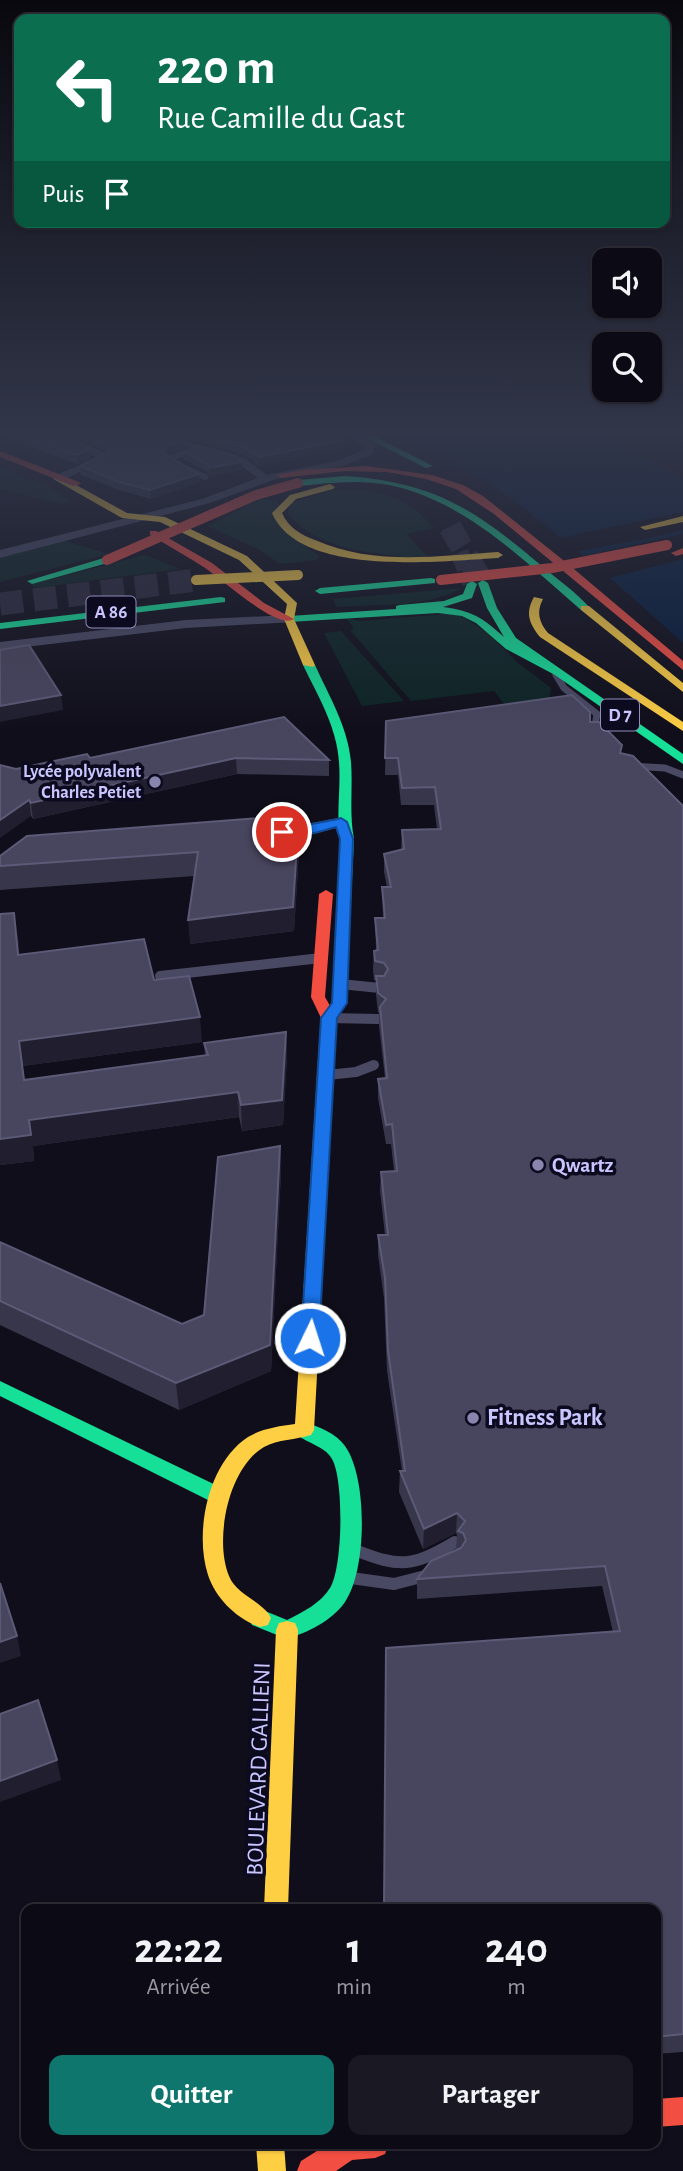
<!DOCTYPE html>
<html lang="fr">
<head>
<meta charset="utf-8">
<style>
  :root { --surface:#0c0a14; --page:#1a1822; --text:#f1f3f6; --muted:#9a9aa0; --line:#2c2b34; --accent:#0f766e }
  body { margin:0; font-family:"Alegreya Sans",sans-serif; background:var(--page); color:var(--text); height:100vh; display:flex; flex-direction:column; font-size:26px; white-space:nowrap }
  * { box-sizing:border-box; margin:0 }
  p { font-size:23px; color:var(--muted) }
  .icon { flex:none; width:38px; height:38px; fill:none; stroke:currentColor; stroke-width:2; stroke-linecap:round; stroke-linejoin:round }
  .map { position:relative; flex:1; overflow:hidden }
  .drawer { position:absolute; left:21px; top:1904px; width:640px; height:245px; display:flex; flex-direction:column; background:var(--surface); border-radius:14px; box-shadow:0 2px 5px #0004,0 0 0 2px var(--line) }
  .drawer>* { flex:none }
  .banner { position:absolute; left:14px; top:14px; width:656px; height:214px; border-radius:14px; box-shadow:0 2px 5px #0004,0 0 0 2px var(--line); background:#0b6e4f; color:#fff; overflow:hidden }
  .buttons { position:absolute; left:592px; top:248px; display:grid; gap:14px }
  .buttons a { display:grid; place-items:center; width:70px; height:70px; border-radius:14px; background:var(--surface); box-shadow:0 2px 5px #0004,0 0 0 2px var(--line); font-size:35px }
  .pin { position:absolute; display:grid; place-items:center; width:60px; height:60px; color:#fff; margin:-30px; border:4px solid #fff; border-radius:50%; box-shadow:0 2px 7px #0007 }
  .me { position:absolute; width:77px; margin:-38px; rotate:4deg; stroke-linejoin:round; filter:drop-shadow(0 0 5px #0008) }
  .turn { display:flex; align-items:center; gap:24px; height:147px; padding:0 28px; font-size:32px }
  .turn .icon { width:91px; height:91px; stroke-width:2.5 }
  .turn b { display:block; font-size:49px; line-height:60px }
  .then { display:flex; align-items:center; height:66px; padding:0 28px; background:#0003; gap:14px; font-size:26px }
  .eta { display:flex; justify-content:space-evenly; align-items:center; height:119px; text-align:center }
  .eta b { font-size:42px; font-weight:700; line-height:49px }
  .primary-button { display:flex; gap:14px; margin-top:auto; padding:14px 28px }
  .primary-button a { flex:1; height:80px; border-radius:14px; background:var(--accent); color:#fff; font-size:28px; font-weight:700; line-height:80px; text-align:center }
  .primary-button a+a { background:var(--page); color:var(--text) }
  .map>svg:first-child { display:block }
</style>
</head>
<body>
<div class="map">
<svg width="683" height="2171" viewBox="0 0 683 2171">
  <rect width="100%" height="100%" fill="#100e1a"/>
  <g fill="#0d2424">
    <path d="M0 466 49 487 69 501 62 504 0 489Z"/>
    <path d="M362 489C396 495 411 502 434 528L406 534 427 556 416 558C369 552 321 552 287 513L291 503 332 490Z"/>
    <path d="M259 499 277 500 291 536 320 557 316 560 280 564 260 550 208 526Z"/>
    <path d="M65 541 109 554 0 582V558Z"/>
    <path d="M145 555 180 569 35 588 32 584Z"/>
    <path d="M462 588C426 608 378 604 337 607L333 599Z"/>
    <path d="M457 613 489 634 517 662 551 688 548 705H505L494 691 411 701 350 630 354 628 346 618 361 621Z"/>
    <path d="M341 631 404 701 362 706 324 633Z"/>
  </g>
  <path fill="#071d3d" d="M397 430H594L683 480V643C628 593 571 543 511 499 475 473 436 452 397 430Z"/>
  <g fill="#100e1a">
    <path d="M683 512V530L644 539 573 552 555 539Z"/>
    <path d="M683 534V559L606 579 579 557Z"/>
  </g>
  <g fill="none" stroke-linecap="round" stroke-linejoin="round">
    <path stroke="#2c2a3c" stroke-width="18" stroke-dasharray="18 9" stroke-linecap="butt" d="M450 527 471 583"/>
    <g stroke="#2c2a3c" stroke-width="23" stroke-dasharray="23 11" stroke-linecap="butt">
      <path d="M450 527 483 583"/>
      <path d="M0 604 196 580"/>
    </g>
    <g stroke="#494963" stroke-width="6">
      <path d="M175 463 170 458 193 450"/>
      <path d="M189 470 205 477"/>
    </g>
    <g stroke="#494963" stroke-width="7">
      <path d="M556 675 564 688 597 714 594 731"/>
      <path d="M631 766 665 768 683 775"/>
    </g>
    <g stroke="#494963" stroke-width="10">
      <path d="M160 976 321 958"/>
      <path d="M340 984 380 988"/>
      <path d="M330 1018 378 1019"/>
      <path d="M327 1075 356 1072 374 1065"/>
    </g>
    <g stroke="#494963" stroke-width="12">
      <path d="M355 1550C400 1568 413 1567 455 1542"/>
      <path d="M351 1578 394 1584 429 1575"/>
    </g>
    <g fill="#494963" fill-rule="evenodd">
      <path d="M79 430H92L81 437 80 441 107 454V460L62 480H54V476L97 458 70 442 72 433Z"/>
      <path d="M132 430H148L244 458 267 475 337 461 364 450V446L339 430H351L375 445 373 454 342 466 276 479 210 503 0 558V550L202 499 258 478 236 462Z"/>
      <path d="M289 615 295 619 294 622 186 628 0 650V642L186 620Z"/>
      <path d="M341 817 347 819 349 822 347 825C329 830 278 845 265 833 270 829 328 821 341 817Z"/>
    </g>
    <g fill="#16e098" fill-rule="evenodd">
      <path d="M350 430H361L433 466 426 468Z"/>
      <path d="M346 476C436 483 474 509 542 566 558 580 576 592 590 608L581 610C524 561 466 501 389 485 359 479 328 483 298 486L293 483 298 480Z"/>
      <path d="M107 557 112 560 111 562 32 584 27 581Z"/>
      <path d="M431 578 435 579V583L320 594 315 591 320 588Z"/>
      <path d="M483 580 488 583 497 608 516 638 683 754V764L555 675 506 649 476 623 462 616 438 613 289 622 284 619 289 616 396 609V606L400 605 444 601 463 594 467 584 472 581 477 584 472 598 443 607C472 611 482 617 504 637L487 608 478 583Z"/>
      <path d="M221 597 225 598V602L0 629V623Z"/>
      <path d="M309 662 315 665C329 696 348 727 351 762 353 788 349 813 354 839L346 1003 334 1021 329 1023 321 1018 332 1003 340 839C336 813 341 788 339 762 337 727 318 696 303 665Z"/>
      <path d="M0 1381 226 1490 229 1496 226 1502 219 1504 212 1502 0 1396Z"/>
      <path d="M304 1422C319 1427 336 1433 345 1446 368 1478 367 1570 345 1602 332 1621 308 1632 287 1639L252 1625 249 1618 252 1611 260 1609 287 1620C303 1612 321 1603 330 1588 343 1568 344 1479 332 1459 324 1444 301 1443 294 1430L297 1425Z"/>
    </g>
    <g fill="#ffcf43" fill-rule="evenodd">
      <path d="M58 475 127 513 165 517 247 556 297 603 294 619 315 665 313 667 303 665 284 619 287 604 239 560 160 522 122 518 55 480 53 478Z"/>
      <path d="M330 484 335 487 333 489 296 499 282 513C288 527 301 535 315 540 373 566 437 556 498 552L503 555 498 558C442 561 300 578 272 513L290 495Z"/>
      <path d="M683 516V522L645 530 640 527Z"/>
      <path d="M534 597 543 599C536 612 539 622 548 633L683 722V731L540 637C529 623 525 613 534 597Z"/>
      <path d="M581 606H589L683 683V692L581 610Z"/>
      <path d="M327 1039 335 1044 314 1430 311 1435C296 1440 278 1439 264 1447 228 1468 214 1540 229 1576 237 1596 263 1601 271 1618L268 1625 260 1627C237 1619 216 1599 208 1575 194 1532 208 1463 248 1437 261 1429 279 1426 295 1424L319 1044Z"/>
      <path d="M287 1621 295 1623 298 1630 288 1909H264L276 1630 279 1623Z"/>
      <path d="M256 2144H284L286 2171H258Z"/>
    </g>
    <g fill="#f24e42" fill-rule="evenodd">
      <path d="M0 451 79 482 81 484 73 486 0 457Z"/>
      <path d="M366 466 432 475 463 485 483 496 568 564 683 661V670L494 514 456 489 426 479 387 472 345 471 281 478 276 475 302 470Z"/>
      <path d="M150 531H156L212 563 264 603 294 619C277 631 219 576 202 566 185 555 167 545 150 535Z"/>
      <path d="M683 548V554L676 556 671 553Z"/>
      <path d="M326 890 333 894 325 997 337 1018 335 1044 327 1049 319 1044 321 1018 311 997 319 894Z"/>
      <path d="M683 2097V2125L656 2127V2099Z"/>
      <path d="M328 2144H389L385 2154 375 2158 352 2160 336 2171H297L301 2161Z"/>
    </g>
    <path stroke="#ffcf43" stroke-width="10" d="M196 580 298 575"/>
    <g stroke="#f24e42" stroke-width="10">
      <path d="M107 560 256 495 298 483"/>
      <path d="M441 580 552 568 667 545"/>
    </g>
  </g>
  <g fill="#38364b">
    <path d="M0 430H74L69 432V436L90 449 91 458 77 464 4 437 0 439Z"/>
    <path d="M157 430H331L340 437 344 448 259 466 245 455Z"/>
    <path d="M82 431 182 440V448L166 455 199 474 200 482 151 499 119 490 81 475 80 466 108 452 83 440Z"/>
    <path d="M183 452 242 462V470L211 476 208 472 184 460Z"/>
    <path d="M284 717 329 760V776L237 774 33 819 31 816 16 769 90 758Z"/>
    <path d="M386 721 590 722 621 754 683 806V2052L656 2054V1909L613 1632 602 1586 417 1599V1579L456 1550 457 1535 456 1533 423 1549 399 1492 400 1471H402L387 1371 384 1298 378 1255V1235H385L380 1191 381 1172 394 1171 391 1144H386L378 1098V1079L385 1078 379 1026V1013L378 1012 376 995V980H374L373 969 374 951 376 950 375 918H383L382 887H387L384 872V854L401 850 402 830 437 829 434 805H401L398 775H385Z"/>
    <path d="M301 810V823H299L300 838 294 931 190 944 195 876 0 890V856L279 817V812Z"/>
    <path d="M0 914 18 937 19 955 154 980 202 1042 22 1066 24 1080 205 1056 204 1043 286 1032 287 1057 283 1125 242 1131 239 1117 33 1146 34 1161 0 1165Z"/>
    <path d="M280 1146 281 1172 271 1371 179 1410 0 1325V1242L182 1324 204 1315Z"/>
  </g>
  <g fill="#211f2f">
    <path d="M0 430H3L4 437 0 439Z"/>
    <path d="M340 434V440H344V448L259 466V457Z"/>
    <path d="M182 440V448L166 454 164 461 163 453 166 446Z"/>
    <path d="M90 449 91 458 77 464 76 455Z"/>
    <path d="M242 462V470L211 476 210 468Z"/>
    <path d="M199 474 200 482 151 499 150 490Z"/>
    <path d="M61 695 63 710 0 722V706Z"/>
    <path d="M236 758 237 774 33 819 31 803Z"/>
    <path d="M29 800 31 816 0 838V820Z"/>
    <path d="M299 815 300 838 294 931 190 944 188 920Z"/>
    <path d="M14 913 18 937 22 979 18 955Z"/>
    <path d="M200 1017 202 1042 22 1066 19 1041Z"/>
    <path d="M286 1032 287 1057 283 1125 242 1131 241 1105Z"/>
    <path d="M238 1092 239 1117 33 1146 34 1161 0 1165V1139L29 1120Z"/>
    <path d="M280 1146 281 1172 271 1371 179 1410 176 1383Z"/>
    <path d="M457 1513 456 1533 423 1549 424 1529Z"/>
    <path d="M17 1636 21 1656 0 1663V1642Z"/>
    <path d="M57 1760 61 1780 0 1802V1781Z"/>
  </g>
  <g fill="#48455e" stroke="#5c5a77" stroke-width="2">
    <path d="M5 430H68L67 435 90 449 76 455Z"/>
    <path d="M85 430H149L182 440 166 446 163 453 199 474 150 490 119 482 80 466 109 452 107 443 82 431Z"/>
    <path d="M184 430H331L340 434 335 435 344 440 259 457 244 447Z"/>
    <path d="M200 446 235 456 242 462 210 468 207 464 183 452Z"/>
    <path d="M29 645 61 695 0 706V650Z"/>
    <path d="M572 695 590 712V722H599L622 745 620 753 633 756 683 806V2034L656 2037V1909H384L386 1648 620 1631 605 1566 417 1579 431 1561 461 1548 466 1540 463 1533 458 1531 465 1521 457 1513 424 1529 400 1471H405L388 1351 385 1278 378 1235H388L381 1172 397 1171 392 1124 386 1125 378 1079 387 1078 380 1007 386 999 378 993 376 976H384L388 969 384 963 375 961 374 951 378 950 375 918H385L382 887H391L384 854 404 849 402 830 441 829 435 787 402 788 398 758H385L386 721Z"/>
    <path d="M284 717 329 760 236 758 31 803 29 800 0 820V765L16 769 87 754 90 758Z"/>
    <path d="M301 810 300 818H299V815L279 817V812Z"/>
    <path d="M299 815 293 907 188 920 198 852 0 866V856L27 836Z"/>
    <path d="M14 913 18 955 144 939 154 980 189 976 200 1017 19 1041 24 1080 208 1055 204 1043 286 1032 282 1100 241 1105 238 1092 29 1120 31 1135 0 1139V914Z"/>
    <path d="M280 1146 270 1345 176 1383 0 1301V1242L182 1324 204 1315 218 1157Z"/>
    <path d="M0 1583 17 1636 0 1642Z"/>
    <path d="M38 1700 57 1760 0 1781V1714Z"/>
  </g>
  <linearGradient id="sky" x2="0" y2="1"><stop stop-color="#09080e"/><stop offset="0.59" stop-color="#313649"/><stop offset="1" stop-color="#313649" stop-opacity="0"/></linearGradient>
  <rect width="683" height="734" fill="url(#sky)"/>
  <path fill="#1a73e8" stroke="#114b97" stroke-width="2" d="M341 818 347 822 353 839 347 1003 337 1018 319 1338 317 1343H303L301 1338 321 1018 332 1003 340 839 336 827C320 831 290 843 276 832 282 828 328 822 341 818Z"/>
  <g fill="#8886af" stroke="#0c0a1e" stroke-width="2.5">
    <circle cx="155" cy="782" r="7"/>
    <circle cx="538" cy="1165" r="7"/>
    <circle cx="473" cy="1418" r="7"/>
  </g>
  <g text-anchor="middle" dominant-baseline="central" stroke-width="7" stroke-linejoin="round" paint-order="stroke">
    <g font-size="18" font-weight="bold" fill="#c9c6ff" stroke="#0c0a1e" text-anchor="end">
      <text x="141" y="772">Lycée polyvalent<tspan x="141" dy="21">Charles Petiet</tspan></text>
    </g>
    <g fill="#0c0a1e" stroke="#908ebc" stroke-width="2">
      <rect x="86.5" y="596.5" width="49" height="31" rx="5"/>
      <rect x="601" y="699.5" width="38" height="31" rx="5"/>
    </g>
    <g font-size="19" font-weight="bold" fill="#c9c6ff">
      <text x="111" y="612">A 86</text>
      <text x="620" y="715">D 7</text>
    </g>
    <g font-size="21" font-weight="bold" fill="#c9c6ff" stroke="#0c0a1e" text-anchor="start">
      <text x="552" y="1165">Qwartz</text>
    </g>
    <g font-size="24" font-weight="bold" fill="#c9c6ff" stroke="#0c0a1e" text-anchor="start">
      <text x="487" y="1418">Fitness Park</text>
    </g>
    <g font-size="24" fill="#c9c6ff" stroke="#0c0a1e">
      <text transform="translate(259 1769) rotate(-88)">BOULEVARD GALLIENI</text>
    </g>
  </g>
</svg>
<div class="buttons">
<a><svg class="icon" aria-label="sound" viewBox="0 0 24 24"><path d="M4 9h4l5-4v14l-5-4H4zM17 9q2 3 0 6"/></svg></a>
<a><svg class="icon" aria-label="search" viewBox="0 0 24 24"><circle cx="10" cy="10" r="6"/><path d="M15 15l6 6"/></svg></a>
</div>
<div class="pin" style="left:282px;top:832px;background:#d93025"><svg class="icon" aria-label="arrive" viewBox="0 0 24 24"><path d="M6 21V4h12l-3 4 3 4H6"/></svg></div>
<svg class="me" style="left:310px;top:1338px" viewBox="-20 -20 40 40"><circle r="17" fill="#1a73e8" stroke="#fff" stroke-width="3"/><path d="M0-11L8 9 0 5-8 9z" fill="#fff"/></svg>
<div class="banner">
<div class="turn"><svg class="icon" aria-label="left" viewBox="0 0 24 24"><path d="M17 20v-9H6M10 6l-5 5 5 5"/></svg><div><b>220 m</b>Rue Camille du Gast</div></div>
<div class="then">Puis<svg class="icon" aria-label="arrive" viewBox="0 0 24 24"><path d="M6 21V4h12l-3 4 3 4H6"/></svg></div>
</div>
<section class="drawer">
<div class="eta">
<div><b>22:22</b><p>Arrivée</p></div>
<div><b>1</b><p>min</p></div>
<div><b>240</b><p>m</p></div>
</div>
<div class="primary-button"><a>Quitter</a><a>Partager</a></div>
</section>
</div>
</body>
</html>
